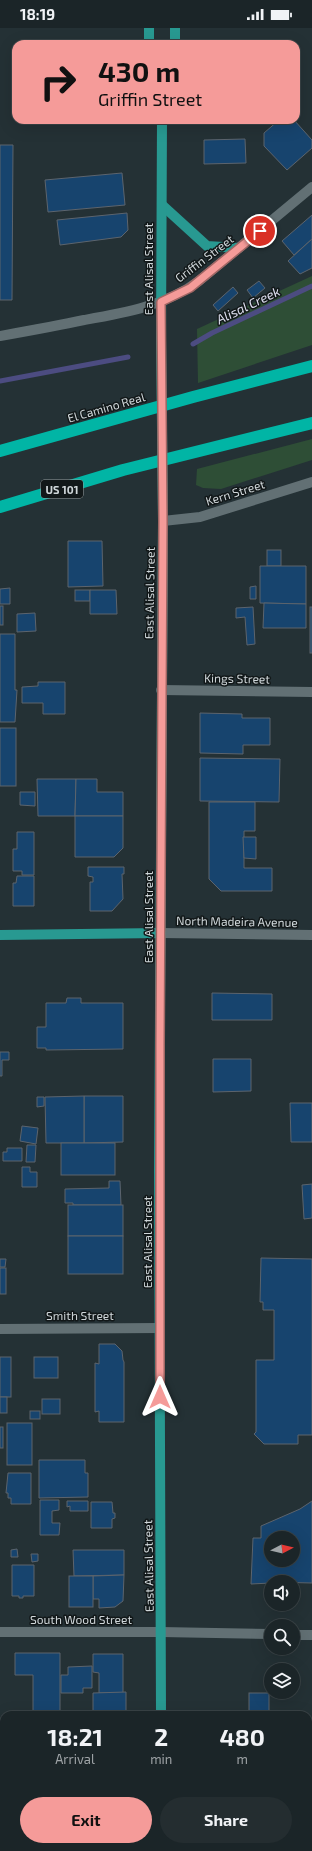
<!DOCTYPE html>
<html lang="en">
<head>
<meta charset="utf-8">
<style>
  :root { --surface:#1b2528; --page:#242d30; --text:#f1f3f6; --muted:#a0a5a8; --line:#394245; --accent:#f59b99 }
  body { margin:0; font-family:"Exo 2",sans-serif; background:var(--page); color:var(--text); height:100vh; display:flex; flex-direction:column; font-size:15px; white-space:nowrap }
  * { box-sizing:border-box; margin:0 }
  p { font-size:13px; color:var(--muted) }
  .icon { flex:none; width:22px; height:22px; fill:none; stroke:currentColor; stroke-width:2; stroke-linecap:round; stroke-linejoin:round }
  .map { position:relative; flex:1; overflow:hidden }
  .drawer { position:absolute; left:0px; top:1683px; width:312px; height:140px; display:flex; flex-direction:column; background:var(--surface); border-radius:12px 12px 0 0; box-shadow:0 4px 16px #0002,0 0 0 1px var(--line) }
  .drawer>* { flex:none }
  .top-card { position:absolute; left:12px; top:12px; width:288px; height:84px; border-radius:12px; box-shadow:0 4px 16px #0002,0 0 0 1px var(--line); background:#f59b99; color:#111; overflow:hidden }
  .needle { width:26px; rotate:83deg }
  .fabs { position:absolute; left:264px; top:1503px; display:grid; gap:8px }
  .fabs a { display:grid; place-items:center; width:36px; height:36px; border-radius:50%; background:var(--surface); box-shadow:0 4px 16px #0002,0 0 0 1px var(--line); font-size:20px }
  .pin { position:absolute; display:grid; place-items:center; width:34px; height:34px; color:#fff; margin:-17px; border:2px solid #fff; border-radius:50%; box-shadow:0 1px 4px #0007 }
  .me { position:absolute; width:44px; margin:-22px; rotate:0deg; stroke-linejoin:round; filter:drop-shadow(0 0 3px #0008) }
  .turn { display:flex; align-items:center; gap:14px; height:84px; padding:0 20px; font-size:18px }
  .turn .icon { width:52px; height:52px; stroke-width:2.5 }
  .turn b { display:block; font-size:28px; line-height:34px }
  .eta { display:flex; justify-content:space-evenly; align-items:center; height:68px; text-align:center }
  .eta b { font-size:24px; font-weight:700; line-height:28px }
  .cta { display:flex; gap:8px; margin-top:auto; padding:8px 20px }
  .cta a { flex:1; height:46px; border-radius:24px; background:var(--accent); color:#111; font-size:16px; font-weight:700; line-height:46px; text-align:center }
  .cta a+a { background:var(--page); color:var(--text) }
  .status { display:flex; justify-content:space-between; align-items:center; height:28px; padding:0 20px; background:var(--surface); direction:ltr }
  .status svg { height:11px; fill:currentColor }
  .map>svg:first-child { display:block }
</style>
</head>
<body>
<div class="status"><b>18:19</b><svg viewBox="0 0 49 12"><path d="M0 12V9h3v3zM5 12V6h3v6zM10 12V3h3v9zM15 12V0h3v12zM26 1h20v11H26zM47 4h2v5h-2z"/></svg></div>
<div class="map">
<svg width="312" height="1823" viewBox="0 0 312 1823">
  <rect width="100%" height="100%" fill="#243135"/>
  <g fill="#2e4e36">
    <path d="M312 248V317L198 355 197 301Z"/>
    <path d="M312 411V432L221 461 203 460 196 457 197 441Z"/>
  </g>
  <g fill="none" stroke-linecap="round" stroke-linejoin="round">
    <g stroke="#4c4c81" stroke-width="5">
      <path d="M193 316 212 305 312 258"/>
      <path d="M0 353 128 329"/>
    </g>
  </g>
  <g fill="#17446e" stroke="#5c646d" fill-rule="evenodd">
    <path d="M279 92H294L312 112V120L287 142 264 118V105Z"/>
    <path d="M245 111 246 135 204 136V112Z"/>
    <path d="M0 117H13L12 272H0Z"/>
    <path d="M122 145 125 177 48 184 45 152Z"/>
    <path d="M127 185 128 202 121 209 60 217 57 192Z"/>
    <path d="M312 187V211L294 227 282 213Z"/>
    <path d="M312 211V240L300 246 288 233Z"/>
    <path d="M259 253 265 260 253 270 247 262Z"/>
    <path d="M233 259 238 265 218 283 213 277Z"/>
    <path d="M68 513H102L103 558 68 559Z"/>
    <rect x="267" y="522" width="14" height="16"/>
    <path d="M260 538H306V576L260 575Z"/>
    <path d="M256 558V571H250V559Z"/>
    <path d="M10 560V576H0V561Z"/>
    <rect x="75" y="562" width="15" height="11"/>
    <path d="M90 562H116L117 586H90Z"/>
    <path d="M264 575 306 576V600H263Z"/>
    <rect x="0" y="578" width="3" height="19"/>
    <path d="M253 579 255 616 247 617 245 589 236 590V580Z"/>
    <rect x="310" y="579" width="2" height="46"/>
    <path d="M35 585 36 603 17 604V586Z"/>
    <path d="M0 606H15V662H17L15 694H0Z"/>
    <path d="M38 654H65V686H43V675H22V659L38 658Z"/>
    <path d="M200 685 242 686V690H270V717H243V726L200 725Z"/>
    <rect x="0" y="700" width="16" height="58"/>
    <path d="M200 730 280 731 279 774 200 773Z"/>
    <path d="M37 751H76L75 788H38Z"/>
    <path d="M76 751H97V764H123V788H75Z"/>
    <path d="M20 764H35V778L20 777Z"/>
    <path d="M209 774H255V803H244V840H272V863H221L209 851Z"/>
    <path d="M75 788H123V820L114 829H75Z"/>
    <path d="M17 804H34V847H22V843H13V821H17Z"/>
    <path d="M243 809H256V831L244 830Z"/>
    <path d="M88 839H124V846H122L123 871 112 883H90V854H93V849L88 848Z"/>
    <path d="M17 848H34V878H13V855H16Z"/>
    <path d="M212 965 272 966V992H212Z"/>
    <path d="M67 970H81V975H123V1021L46 1022V1020H37V999H46V975H66Z"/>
    <path d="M0 1024H9V1032H2V1048H0Z"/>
    <path d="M213 1031H251V1063L213 1064Z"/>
    <path d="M84 1068H123V1114L84 1115Z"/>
    <path d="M84 1068V1115H46L45 1069Z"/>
    <path d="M37 1069H44V1078L37 1079Z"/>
    <path d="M290 1075H312V1114H291Z"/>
    <path d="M22 1098 38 1100 36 1116 20 1113Z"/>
    <rect x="61" y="1115" width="54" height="32"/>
    <path d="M27 1117H36L35 1134H26Z"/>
    <path d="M7 1120H22V1133H3V1124H7Z"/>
    <path d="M22 1139H30V1144H37V1159H22Z"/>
    <path d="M109 1153H120L121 1177H73V1175H65V1161L109 1160Z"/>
    <path d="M312 1156V1190L304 1191 302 1157Z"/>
    <rect x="68" y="1177" width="55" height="31"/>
    <rect x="68" y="1208" width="55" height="38"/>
    <path d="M261 1230 312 1231V1407H298V1416H264L254 1406 256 1404V1332H274V1282H263V1274H260Z"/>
    <path d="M0 1231H6L5 1239H0Z"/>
    <rect x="0" y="1240" width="6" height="26"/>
    <path d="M99 1316H115L122 1323 123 1332 124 1334V1394H99V1383L95 1384V1335L99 1336Z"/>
    <rect x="0" y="1329" width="11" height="40"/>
    <rect x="34" y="1329" width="24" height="21"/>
    <rect x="0" y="1369" width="7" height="16"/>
    <rect x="42" y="1371" width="18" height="15"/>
    <rect x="30" y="1383" width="10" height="8"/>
    <rect x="7" y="1395" width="25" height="42"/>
    <rect x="0" y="1399" width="3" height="21"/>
    <path d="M39 1432H85V1445H88V1469L39 1470Z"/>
    <path d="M8 1445H31V1476H11V1470H8V1465H6Z"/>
    <path d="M40 1472H59V1482L52 1483V1495H60L59 1507H40Z"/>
    <path d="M67 1473H88V1483H70V1478L67 1479Z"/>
    <path d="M312 1473V1555L271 1554V1555L251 1556 253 1510H261V1498L300 1481ZM271 1510H293V1532H271Z"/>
    <path d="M91 1474H112L113 1485H115V1490L112 1491V1500H91Z"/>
    <path d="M17 1521 18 1529H11V1522Z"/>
    <path d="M73 1522H124V1547L74 1548Z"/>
    <path d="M31 1526H38V1533L32 1534Z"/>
    <path d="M12 1537H34V1568H23V1570H19V1568H12Z"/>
    <path d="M124 1547 123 1573 115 1579 99 1580V1571H93V1548Z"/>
    <rect x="69" y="1548" width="24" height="31"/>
    <path d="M15 1625H60V1687H33V1647H15Z"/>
    <path d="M93 1626H123V1665H99V1645L93 1644Z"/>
    <path d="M92 1638V1660H83V1665H61V1647H68V1639Z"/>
    <path d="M126 1664V1687H93V1665Z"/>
    <rect x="249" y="1665" width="20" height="22"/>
    <path d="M0 1784H4V1819H121V1823H14L15 1821H0Z"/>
    <path d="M308 1817H312V1823H257V1819H308Z"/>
    <rect x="202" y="1819" width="55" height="4"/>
    <rect x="0" y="1821" width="13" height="2"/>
  </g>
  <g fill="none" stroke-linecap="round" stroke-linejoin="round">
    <g stroke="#627074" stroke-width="10">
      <path d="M0 308C28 303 56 298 84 292 124 285 165 278 199 253L312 159"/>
      <path d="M163 493 200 489 312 454"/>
      <path d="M161 662 312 664"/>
      <path d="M161 905 312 907"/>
      <path d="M0 1301 160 1300"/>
      <path d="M0 1604H161L271 1606"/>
      <path d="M293 1607H312"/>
    </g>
    <g stroke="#289991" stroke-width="10">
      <path d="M149 0V16"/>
      <path d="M175 16V0"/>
      <path d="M162 177 207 218 239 220"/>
      <path d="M0 907 161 905"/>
      <path d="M161 1687 159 1144 163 493 161 311 162 92"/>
      <path d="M161 1819 162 1823"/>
    </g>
    <g stroke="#01b5a5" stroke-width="12">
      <path d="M0 423 193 369 312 338"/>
      <path d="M0 479 123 442 312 395"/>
    </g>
  </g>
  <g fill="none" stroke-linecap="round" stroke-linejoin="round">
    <defs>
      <path id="route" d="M160 1369V1017L163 493 161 274 190 260 260 203"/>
    </defs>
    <use href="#route" stroke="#9f6563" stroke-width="10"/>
    <use href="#route" stroke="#f59b99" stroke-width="7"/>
  </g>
  <g text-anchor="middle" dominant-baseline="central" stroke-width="3" stroke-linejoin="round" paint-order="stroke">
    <rect fill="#121819" stroke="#979ea0" stroke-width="1" x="41" y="452" width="42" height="18" rx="3"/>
    <g font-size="11" font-weight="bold" fill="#d0d7da">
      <text x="62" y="461">US 101</text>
    </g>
    <g font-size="12" fill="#d0d7da" stroke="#121819">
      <text transform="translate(204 230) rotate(-37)">Griffin Street</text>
      <text transform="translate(148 241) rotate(-90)">East Alisal Street</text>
      <text transform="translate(106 379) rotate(-16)">El Camino Real</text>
      <text transform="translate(235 464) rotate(-17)">Kern Street</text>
      <text transform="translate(149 565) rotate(-89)">East Alisal Street</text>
      <text transform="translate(237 650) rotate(1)">Kings Street</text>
      <text transform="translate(148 889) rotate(-90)">East Alisal Street</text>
      <text transform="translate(237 893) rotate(1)">North Madeira Avenue</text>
      <text transform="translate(147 1214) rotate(-90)">East Alisal Street</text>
      <text x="80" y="1287">Smith Street</text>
      <text transform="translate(148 1538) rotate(-91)">East Alisal Street</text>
      <text x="81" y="1591">South Wood Street</text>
    </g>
    <g font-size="13" font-style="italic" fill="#e1e2f3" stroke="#121819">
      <text transform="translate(248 277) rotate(-26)">Alisal Creek</text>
    </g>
  </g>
</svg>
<div class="fabs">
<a><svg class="needle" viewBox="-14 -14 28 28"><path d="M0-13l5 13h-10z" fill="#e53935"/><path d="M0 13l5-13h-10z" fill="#a0a5a8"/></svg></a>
<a><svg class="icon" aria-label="sound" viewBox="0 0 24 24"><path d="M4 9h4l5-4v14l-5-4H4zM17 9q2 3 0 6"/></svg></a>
<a><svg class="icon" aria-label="search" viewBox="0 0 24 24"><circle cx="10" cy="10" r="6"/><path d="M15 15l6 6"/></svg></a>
<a><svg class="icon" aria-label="layers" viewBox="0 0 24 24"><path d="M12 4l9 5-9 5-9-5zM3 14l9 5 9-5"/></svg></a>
</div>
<div class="pin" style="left:260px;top:203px;background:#d93025"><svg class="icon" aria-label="arrive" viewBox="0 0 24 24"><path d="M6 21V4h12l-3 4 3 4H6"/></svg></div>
<svg class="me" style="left:160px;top:1369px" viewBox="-20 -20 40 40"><path d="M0-17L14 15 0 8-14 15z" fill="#f59b99" stroke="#fff" stroke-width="4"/></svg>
<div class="top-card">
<div class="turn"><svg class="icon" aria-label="right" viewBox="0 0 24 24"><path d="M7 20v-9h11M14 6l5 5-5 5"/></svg><div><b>430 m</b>Griffin Street</div></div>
</div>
<section class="drawer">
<div class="eta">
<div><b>18:21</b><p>Arrival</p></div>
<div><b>2</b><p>min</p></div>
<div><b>480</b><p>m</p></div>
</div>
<div class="cta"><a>Exit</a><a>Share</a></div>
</section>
</div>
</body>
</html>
